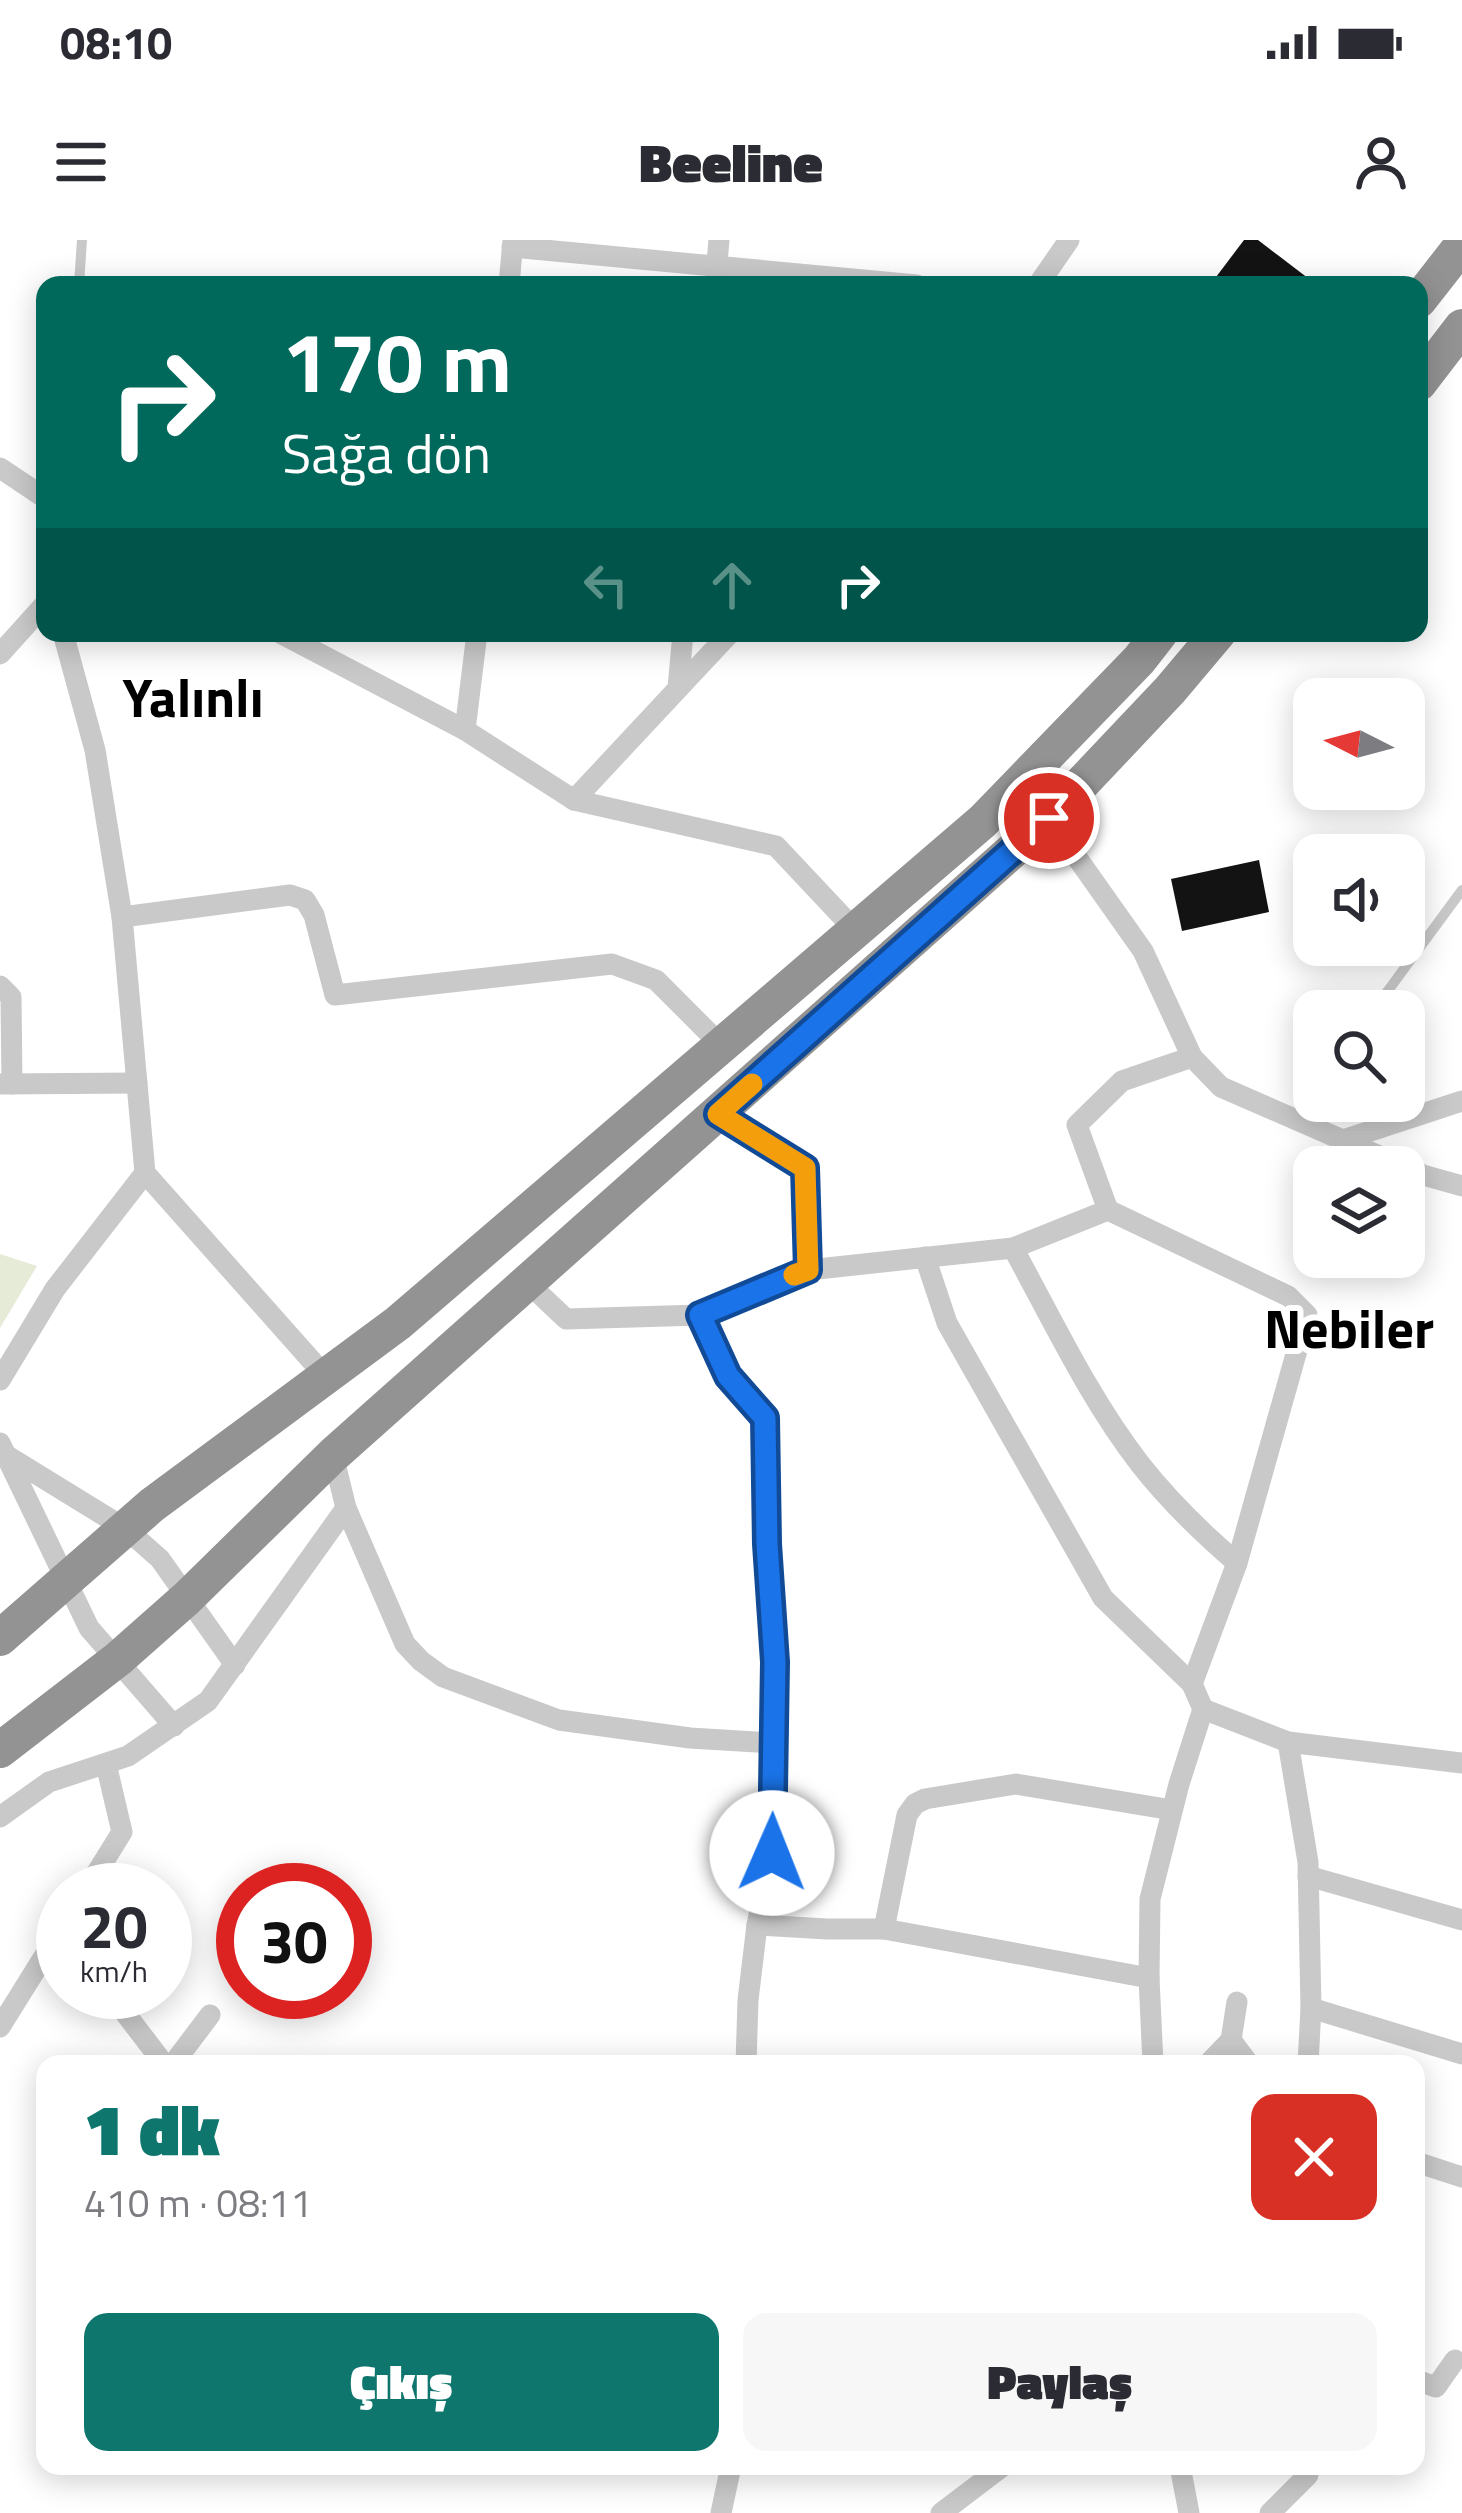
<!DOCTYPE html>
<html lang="tr">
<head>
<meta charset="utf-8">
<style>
  :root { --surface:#fff; --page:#f7f7f7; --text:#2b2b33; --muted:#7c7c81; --accent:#0f766e }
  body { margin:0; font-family:"Titillium Web",sans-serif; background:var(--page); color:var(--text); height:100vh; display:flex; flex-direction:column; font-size:45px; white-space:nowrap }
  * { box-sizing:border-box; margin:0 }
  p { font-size:39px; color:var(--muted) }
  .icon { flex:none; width:66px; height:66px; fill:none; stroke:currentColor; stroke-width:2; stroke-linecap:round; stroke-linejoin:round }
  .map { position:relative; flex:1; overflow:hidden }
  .details { position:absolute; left:36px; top:1815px; width:1389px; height:420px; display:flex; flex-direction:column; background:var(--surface); border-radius:24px; box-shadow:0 6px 30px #0003 }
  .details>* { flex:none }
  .hud { position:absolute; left:36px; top:36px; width:1392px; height:366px; border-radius:24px; box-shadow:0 6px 30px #0003; background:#00695c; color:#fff; overflow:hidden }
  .needle { width:78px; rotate:276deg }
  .controls { position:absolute; left:1293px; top:438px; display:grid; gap:24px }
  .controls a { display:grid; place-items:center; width:132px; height:132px; border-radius:24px; background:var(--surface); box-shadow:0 6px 30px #0003; font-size:60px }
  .speed { position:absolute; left:36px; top:1623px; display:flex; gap:24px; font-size:60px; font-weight:700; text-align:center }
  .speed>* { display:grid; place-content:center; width:156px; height:156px; border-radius:50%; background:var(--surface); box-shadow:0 6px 30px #0003; line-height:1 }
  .speed small { font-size:30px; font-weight:400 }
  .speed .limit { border:18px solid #d22; background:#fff; color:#111 }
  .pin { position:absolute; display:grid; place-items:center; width:102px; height:102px; color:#fff; margin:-51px; border:6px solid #fff; border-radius:50%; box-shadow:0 3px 12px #0007 }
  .me { position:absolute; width:132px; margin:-66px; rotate:1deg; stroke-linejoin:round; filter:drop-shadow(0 0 9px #0008) }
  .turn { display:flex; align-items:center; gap:42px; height:252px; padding:0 48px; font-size:54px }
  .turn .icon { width:156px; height:156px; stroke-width:2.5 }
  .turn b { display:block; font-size:84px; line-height:102px }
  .lanes { display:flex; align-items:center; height:114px; padding:0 48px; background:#0003; justify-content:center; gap:60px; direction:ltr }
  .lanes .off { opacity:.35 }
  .round { display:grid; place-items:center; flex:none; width:126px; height:126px; border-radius:24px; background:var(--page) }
  .head { display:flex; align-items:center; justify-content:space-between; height:204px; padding:0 48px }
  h1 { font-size:72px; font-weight:800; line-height:90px; color:var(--accent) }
  .primary-button { display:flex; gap:24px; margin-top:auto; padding:24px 48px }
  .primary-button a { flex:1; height:138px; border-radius:24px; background:var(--accent); color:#fff; font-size:48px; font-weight:800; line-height:138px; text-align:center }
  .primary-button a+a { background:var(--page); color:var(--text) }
  .status { display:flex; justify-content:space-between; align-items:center; height:84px; padding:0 60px; background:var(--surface); direction:ltr }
  .status svg { height:33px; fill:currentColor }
  header { display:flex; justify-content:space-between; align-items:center; height:156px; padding:0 48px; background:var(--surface); font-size:54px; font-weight:800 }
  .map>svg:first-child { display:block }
</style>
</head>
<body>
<div class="status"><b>08:10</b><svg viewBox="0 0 49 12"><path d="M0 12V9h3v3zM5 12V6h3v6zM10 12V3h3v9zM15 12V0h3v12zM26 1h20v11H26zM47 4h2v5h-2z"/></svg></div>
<header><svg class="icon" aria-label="menu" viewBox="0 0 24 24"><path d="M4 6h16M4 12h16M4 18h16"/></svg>Beeline<svg class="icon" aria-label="person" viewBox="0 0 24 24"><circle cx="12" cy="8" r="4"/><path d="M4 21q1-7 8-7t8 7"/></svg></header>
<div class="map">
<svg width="1462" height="2273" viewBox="0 0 1462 2273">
  <rect width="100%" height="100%" fill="#fff"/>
  <path fill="#e6ebd8" d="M0 1014 37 1026 0 1088Z"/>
  <g fill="#131313">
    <path d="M1244 0H1258L1317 45H1210Z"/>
    <path d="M1259 620 1269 672 1182 691 1171 639Z"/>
  </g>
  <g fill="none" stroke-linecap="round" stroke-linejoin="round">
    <g stroke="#c9c9c9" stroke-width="10">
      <path d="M79 45 82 0"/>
      <path d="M1373 771 1462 650"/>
      <path d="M1294 878 1314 851"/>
    </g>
    <g stroke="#c9c9c9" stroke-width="21">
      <path d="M512 7 917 45"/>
      <path d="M509 45 513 0"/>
      <path d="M715 45 719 0"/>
      <path d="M1038 45 1069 0"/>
      <path d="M0 228 45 258"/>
      <path d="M63 393 95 510 122 677 145 933 327 1138"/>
      <path d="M280 393 465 490 574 560 776 606 855 690"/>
      <path d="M0 414 45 364"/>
      <path d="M678 448 683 393"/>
      <path d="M465 490 477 393"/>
      <path d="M574 560 730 393"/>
      <path d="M1049 578 1143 711 1192 817"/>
      <path d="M122 677 290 655 305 660 314 675 335 755 612 724 656 740 721 805"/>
      <path d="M0 746 11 757 12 844"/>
      <path d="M0 844 137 843"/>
      <path d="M718 875 804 928 808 1030"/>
      <path d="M1346 899 1462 861"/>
      <path d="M1108 970 1288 1056 1307 1075 1237 1323 1192 1444"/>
      <path d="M1013 1008C1053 1081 1089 1158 1140 1224 1169 1261 1202 1293 1237 1323"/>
      <path d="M925 1017 947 1083 1103 1358 1192 1444 1203 1469 1288 1502 1462 1523"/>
      <path d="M527 1042 566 1079 700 1075 728 1135 765 1178 767 1304 775 1422 772 1613 757 1685 748 1760 746 1824"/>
      <path d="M700 1075 808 1030 1013 1008 1108 970 1077 885 1122 841 1192 817 1221 847 1423 935 1462 946"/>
      <path d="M0 1140 55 1049 145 933"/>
      <path d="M0 1203 89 1388 174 1486"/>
      <path d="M333 1215 346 1268 405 1404 421 1421 443 1437 559 1480 690 1498 774 1503"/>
      <path d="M9 1217 126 1289 160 1319 235 1425"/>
      <path d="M1288 1502 1308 1622 1311 1768 1308 1824"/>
      <path d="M0 1577 49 1542 128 1516 208 1461 346 1268"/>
      <path d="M1308 1636 1462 1680"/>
      <path d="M86 1650 122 1592 106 1524"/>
      <path d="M757 1685 827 1689H884L1149 1738"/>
      <path d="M884 1689 907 1575 915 1564 925 1559 1016 1544 1172 1570"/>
      <path d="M109 1752 164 1824"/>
      <path d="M1311 1768 1462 1814"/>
      <path d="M0 1787 63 1686"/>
      <path d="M1231 1800 1249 1824"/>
      <path d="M173 1824 210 1775"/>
      <path d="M1153 1824 1149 1738 1150 1659 1179 1544 1203 1469"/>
      <path d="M1208 1824 1231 1800 1237 1762"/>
      <path d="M1416 1922 1462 1937"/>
      <path d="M1416 2140 1436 2147 1455 2120"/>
      <path d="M1180 2226 1189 2273"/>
      <path d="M721 2273 731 2226"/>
      <path d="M941 2273 1003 2226"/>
      <path d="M1270 2273 1308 2235V2226"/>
    </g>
    <g stroke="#939393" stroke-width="36">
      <path d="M1419 60 1462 5"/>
      <path d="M1419 143 1462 87"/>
      <path d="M0 1398 152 1265 398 1083 983 581 1139 420 1160 393"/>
      <path d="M0 1510 118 1419 187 1358 333 1215 1049 578 1170 450 1218 393"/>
    </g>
  </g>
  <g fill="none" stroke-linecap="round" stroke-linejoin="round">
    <defs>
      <path id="route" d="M772 1613 775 1422 767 1304 765 1178 728 1136 700 1075 808 1030 805 928 718 874 1049 578"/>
    </defs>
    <use href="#route" stroke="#114b97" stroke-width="30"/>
    <use href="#route" stroke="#1a73e8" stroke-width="21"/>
    <path stroke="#f59e0b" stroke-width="21" d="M752 844 718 874 805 928 808 1030 794 1035"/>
  </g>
  <g text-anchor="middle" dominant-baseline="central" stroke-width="12" stroke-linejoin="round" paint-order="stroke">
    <g font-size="54" font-weight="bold" fill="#000" stroke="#fff">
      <text x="193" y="457">Yalınlı</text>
      <text x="1349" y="1088">Nebiler</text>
    </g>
  </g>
</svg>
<div class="controls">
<a><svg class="needle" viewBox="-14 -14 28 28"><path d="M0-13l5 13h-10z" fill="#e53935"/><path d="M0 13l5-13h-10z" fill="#7c7c81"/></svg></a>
<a><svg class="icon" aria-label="sound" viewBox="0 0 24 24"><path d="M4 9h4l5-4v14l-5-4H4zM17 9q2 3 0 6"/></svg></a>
<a><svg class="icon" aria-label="search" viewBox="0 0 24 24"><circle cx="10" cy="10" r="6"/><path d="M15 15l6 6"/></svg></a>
<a><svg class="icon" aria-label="layers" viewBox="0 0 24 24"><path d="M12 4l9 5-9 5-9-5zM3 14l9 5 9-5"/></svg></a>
</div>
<div class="speed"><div>20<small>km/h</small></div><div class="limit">30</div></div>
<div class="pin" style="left:1049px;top:578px;background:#d93025"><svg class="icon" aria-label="arrive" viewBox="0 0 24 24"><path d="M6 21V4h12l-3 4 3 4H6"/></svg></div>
<svg class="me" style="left:772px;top:1613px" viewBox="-20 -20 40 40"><circle r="19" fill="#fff"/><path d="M0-13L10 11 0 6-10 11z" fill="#1a73e8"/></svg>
<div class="hud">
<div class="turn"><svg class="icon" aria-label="right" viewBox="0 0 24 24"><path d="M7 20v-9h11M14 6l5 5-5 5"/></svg><div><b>170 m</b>Sağa dön</div></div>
<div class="lanes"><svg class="icon off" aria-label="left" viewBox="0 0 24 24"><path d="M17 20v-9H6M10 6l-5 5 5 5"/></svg><svg class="icon off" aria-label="ahead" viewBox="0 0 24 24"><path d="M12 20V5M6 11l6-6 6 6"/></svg><svg class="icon" aria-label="right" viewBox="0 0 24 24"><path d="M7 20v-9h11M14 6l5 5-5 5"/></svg></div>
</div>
<section class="details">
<div class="head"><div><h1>1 dk</h1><p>410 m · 08:11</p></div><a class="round" style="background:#d93025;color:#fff"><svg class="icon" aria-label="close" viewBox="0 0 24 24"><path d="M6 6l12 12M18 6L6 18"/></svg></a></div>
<div class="primary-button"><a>Çıkış</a><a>Paylaş</a></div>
</section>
</div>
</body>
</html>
